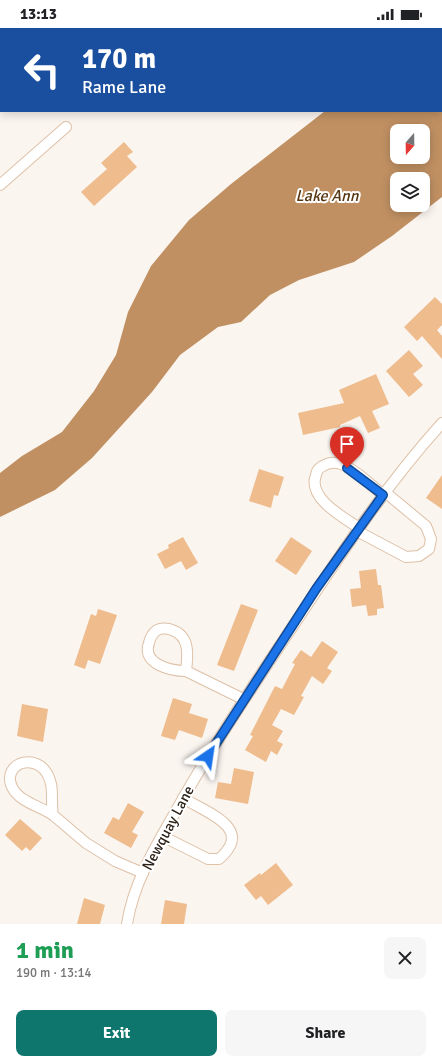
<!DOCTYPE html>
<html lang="en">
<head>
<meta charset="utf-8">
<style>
  :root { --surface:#fff; --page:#f6f6f6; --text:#202124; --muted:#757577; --accent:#0f766e }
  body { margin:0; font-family:Signika,sans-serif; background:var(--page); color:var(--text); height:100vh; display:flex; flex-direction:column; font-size:15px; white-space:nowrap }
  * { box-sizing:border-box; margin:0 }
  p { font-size:13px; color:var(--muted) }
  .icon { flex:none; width:22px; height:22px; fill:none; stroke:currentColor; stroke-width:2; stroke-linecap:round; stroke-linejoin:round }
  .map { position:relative; height:896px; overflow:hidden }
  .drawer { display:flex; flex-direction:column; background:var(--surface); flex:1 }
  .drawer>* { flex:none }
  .top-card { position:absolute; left:0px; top:0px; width:442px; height:84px; box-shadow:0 2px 10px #0003; background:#1a4fa0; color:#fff; overflow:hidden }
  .needle { width:26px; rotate:200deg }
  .tools { position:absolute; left:390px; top:96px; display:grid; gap:8px }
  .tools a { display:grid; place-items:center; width:40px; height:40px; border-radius:8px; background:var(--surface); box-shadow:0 2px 10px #0003; font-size:20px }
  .pin { position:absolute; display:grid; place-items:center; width:34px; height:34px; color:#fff; margin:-41px -17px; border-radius:50% 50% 50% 0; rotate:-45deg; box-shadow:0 0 4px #0007 }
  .pin .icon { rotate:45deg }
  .me { position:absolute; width:44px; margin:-22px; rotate:32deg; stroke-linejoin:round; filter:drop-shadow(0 0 3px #0008) }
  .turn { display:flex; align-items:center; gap:14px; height:84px; padding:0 16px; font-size:18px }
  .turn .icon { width:52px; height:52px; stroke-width:2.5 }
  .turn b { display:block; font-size:28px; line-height:34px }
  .round { display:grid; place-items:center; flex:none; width:42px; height:42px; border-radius:8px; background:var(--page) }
  .head { display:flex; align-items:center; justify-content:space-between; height:68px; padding:0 16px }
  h1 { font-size:24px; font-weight:800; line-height:30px; color:#1e9e55 }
  .button { display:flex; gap:8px; margin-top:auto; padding:8px 16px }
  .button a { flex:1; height:46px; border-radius:8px; background:var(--accent); color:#fff; font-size:16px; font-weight:800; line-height:46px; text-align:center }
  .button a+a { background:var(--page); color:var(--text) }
  .status { display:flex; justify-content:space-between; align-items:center; height:28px; padding:0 20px; background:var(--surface); direction:ltr }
  .status svg { height:11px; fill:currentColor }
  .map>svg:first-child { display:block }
</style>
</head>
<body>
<div class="status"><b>13:13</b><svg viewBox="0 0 49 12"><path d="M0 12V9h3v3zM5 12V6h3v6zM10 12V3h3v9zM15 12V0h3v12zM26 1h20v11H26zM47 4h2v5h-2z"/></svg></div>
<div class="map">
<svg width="442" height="896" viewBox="0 0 442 896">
  <rect width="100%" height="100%" fill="#fbf5f0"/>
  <path fill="#c09062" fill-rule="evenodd" d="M365 0H442V169L392 208 354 234 299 252 270 267 241 294 218 299 180 327 152 364 92 430 55 462 0 489V445L22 428 62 404 94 363 116 327 128 284 151 238 189 192 231 156 325 83H441V1ZM397 103H423V129H397ZM397 151H423V177H397Z"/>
  <g fill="#efbc8d">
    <path d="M124 114 133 124 127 128 137 139 94 178 81 164 107 141 101 135Z"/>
    <path d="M435 269 442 276V297L437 302 442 308V331L422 308 417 313 404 299Z"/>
    <path d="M409 322 423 338 413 346 423 357 409 369 386 343Z"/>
    <path d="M376 346 389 376 372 383 380 400 368 405 360 388 340 397V399L303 407 298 385 344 375 339 362Z"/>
    <path d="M259 441 284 449 278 468 274 467 271 480 249 473Z"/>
    <path d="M442 447V481L426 470Z"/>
    <path d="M183 509 198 535 186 542 181 533 165 541 157 526 169 520 168 517Z"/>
    <path d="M291 509 312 523 296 547 275 533Z"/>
    <path d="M376 541 378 557H381L384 580 377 581V587L368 588 366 577 352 579 350 561 361 560 359 543Z"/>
    <path d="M241 576 258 582 234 643 217 637Z"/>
    <path d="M98 581 117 587 100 636 88 632 85 641 74 637 91 586 96 588Z"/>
    <path d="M322 613 338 624 327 640 332 643 323 656 312 648 301 668 304 669 294 687 281 681 272 697 283 703 277 713 283 716 277 727 271 723 266 734 245 722 253 708 250 707 275 658 282 661 295 636 292 635 301 622 311 629Z"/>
    <path d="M173 670 192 676 189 685 208 691 202 710 179 702 175 712 161 708Z"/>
    <path d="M22 676 48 681 43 714 17 708Z"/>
    <path d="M234 740 254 744 248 776 215 770 218 754 231 756Z"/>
    <path d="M128 775 144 784 132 804 138 807 131 820 104 805 113 789 119 792Z"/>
    <path d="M20 791 42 810 30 823 26 819 22 823 5 807Z"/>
    <path d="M276 835 293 857 268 877 261 868 256 872 244 857 260 845 261 847Z"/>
    <path d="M84 870 105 877 100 896H77Z"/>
    <path d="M165 872 187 876 184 896H161Z"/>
  </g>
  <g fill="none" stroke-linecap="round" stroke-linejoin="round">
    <defs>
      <g id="minor">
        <path d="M0 157 66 99"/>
        <path d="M359 500C343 489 307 470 316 447 317 443 317 442 321 439 327 435 333 433 341 436 356 442 370 456 383 467"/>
        <path d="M357 503 406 529 419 528 429 521 431 511 426 498 385 464"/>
        <path d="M186 643C171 643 141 636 149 615 150 610 153 605 157 602 161 600 168 600 172 602 190 608 188 627 186 643L243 671"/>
        <path d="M53 787C40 778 19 774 12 759 0 734 43 720 51 756 53 765 51 777 53 787L86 815 115 833 143 845"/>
        <path d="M162 808 208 831H219C255 800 207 785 183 770"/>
        <path d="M127 896C134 850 162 808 185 767 217 711 253 658 289 604 337 532 384 459 442 395"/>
      </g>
    </defs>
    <use href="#minor" stroke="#dec1a7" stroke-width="12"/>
    <use href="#minor" stroke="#fff" stroke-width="10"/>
  </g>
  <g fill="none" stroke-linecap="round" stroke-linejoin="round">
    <defs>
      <path id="route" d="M208 728 316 561 383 467 347 440"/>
    </defs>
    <use href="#route" stroke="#114b97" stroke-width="10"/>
    <use href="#route" stroke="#1a73e8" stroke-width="7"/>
  </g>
  <g text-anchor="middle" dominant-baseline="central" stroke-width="4" stroke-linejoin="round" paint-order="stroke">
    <g font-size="15" fill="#2e2319" stroke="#fff">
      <text transform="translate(168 800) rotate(-62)">Newquay Lane</text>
    </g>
    <g font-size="16" font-style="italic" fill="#573511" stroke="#fff">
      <text x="327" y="168">Lake Ann</text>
    </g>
  </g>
</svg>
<div class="tools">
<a><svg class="needle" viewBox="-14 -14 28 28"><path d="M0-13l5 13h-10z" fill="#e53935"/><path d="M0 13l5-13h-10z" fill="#757577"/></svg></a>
<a><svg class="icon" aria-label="layers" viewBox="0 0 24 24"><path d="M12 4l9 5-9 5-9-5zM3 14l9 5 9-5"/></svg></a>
</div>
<div class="pin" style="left:347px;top:440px;background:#d93025"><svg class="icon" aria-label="arrive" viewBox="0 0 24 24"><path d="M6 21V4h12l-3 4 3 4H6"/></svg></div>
<svg class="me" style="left:208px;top:728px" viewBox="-20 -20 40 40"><path d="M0-17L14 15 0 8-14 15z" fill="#1a73e8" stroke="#fff" stroke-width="4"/></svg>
<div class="top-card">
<div class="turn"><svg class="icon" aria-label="left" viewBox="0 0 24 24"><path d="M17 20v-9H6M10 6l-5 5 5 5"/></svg><div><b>170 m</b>Rame Lane</div></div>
</div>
</div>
<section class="drawer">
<div class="head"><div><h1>1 min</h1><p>190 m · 13:14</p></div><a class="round"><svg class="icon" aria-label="close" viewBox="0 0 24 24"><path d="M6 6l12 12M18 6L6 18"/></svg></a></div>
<div class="button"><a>Exit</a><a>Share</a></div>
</section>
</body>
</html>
